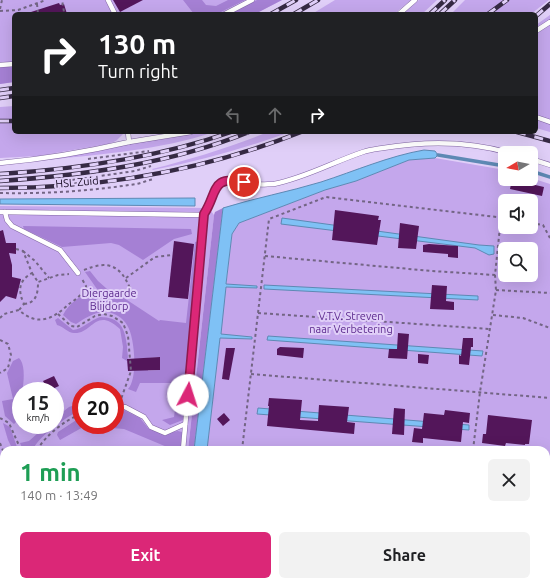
<!DOCTYPE html>
<html lang="en">
<head>
<meta charset="utf-8">
<style>
  :root { --surface:#fff; --page:#f2f2f2; --text:#202124; --muted:#757577; --accent:#db2777 }
  body { margin:0; font-family:Ubuntu,sans-serif; background:var(--page); color:var(--text); height:100vh; display:flex; flex-direction:column; font-size:15px; white-space:nowrap }
  * { box-sizing:border-box; margin:0 }
  p { font-size:13px; color:var(--muted) }
  .icon { flex:none; width:22px; height:22px; fill:none; stroke:currentColor; stroke-width:2; stroke-linecap:round; stroke-linejoin:round }
  .map { position:relative; flex:1; overflow:hidden }
  .side { position:absolute; left:0px; top:446px; width:550px; height:140px; display:flex; flex-direction:column; background:var(--surface); border-radius:12px 12px 0 0; box-shadow:0 4px 16px #0002 }
  .side>* { flex:none }
  .top-card { position:absolute; left:12px; top:12px; width:526px; height:122px; border-radius:6px; box-shadow:0 4px 16px #0002; background:#202124; color:#fff; overflow:hidden }
  .needle { width:26px; rotate:260deg }
  .controls { position:absolute; left:498px; top:146px; display:grid; gap:8px }
  .controls a { display:grid; place-items:center; width:40px; height:40px; border-radius:6px; background:var(--surface); box-shadow:0 4px 16px #0002; font-size:20px }
  .speed { position:absolute; left:12px; top:382px; display:flex; gap:8px; font-size:20px; font-weight:700; text-align:center }
  .speed>* { display:grid; place-content:center; width:52px; height:52px; border-radius:50%; background:var(--surface); box-shadow:0 4px 16px #0002; line-height:1 }
  .speed small { font-size:10px; font-weight:400 }
  .speed .limit { border:6px solid #d22; background:#fff; color:#111 }
  .pin { position:absolute; display:grid; place-items:center; width:34px; height:34px; color:#fff; margin:-17px; border:2px solid #fff; border-radius:50%; box-shadow:0 1px 4px #0007 }
  .me { position:absolute; width:44px; margin:-22px; rotate:5deg; stroke-linejoin:round; filter:drop-shadow(0 0 3px #0008) }
  .turn { display:flex; align-items:center; gap:14px; height:84px; padding:0 20px; font-size:18px }
  .turn .icon { width:52px; height:52px; stroke-width:2.5 }
  .turn b { display:block; font-size:28px; line-height:34px }
  .lanes { display:flex; align-items:center; height:38px; padding:0 20px; background:#0003; justify-content:center; gap:20px; direction:ltr }
  .lanes .off { opacity:.35 }
  .round { display:grid; place-items:center; flex:none; width:42px; height:42px; border-radius:6px; background:var(--page) }
  .overview { display:flex; align-items:center; justify-content:space-between; height:68px; padding:0 20px }
  h1 { font-size:24px; font-weight:700; line-height:30px; color:#1e9e55 }
  .button { display:flex; gap:8px; margin-top:auto; padding:8px 20px }
  .button a { flex:1; height:46px; border-radius:6px; background:var(--accent); color:#fff; font-size:16px; font-weight:700; line-height:46px; text-align:center }
  .button a+a { background:var(--page); color:var(--text) }
  .map>svg:first-child { display:block }
</style>
</head>
<body>
<div class="map">
<svg width="550" height="586" viewBox="0 0 550 586">
  <rect width="100%" height="100%" fill="#e0cff8"/>
  <g fill="#c4a7ec" fill-rule="evenodd">
    <path d="M0 0H282L255 14H14V82L0 84Z"/>
    <path d="M335 0H411L394 14H312Z"/>
    <path d="M419 0H437L422 14H402Z"/>
    <path d="M465 0H549L531 14H451Z"/>
    <path d="M550 15V132L536 128V25Z"/>
    <path d="M14 106V132L124 133 116 141 108 144 38 156 0 158V107Z"/>
    <path d="M193 132H214C160 150 103 154 46 160Z"/>
    <path d="M268 132H290C245 148 200 161 153 170L152 169C192 159 230 147 268 132Z"/>
    <path d="M435 158 505 170V179L531 178 550 184V586H338V582H546V450H207L232 234 239 223 325 190 356 181 409 160ZM505 201H531V227H505ZM505 249H531V275H505Z"/>
    <path d="M0 206 209 208 214 215 188 450H4V582H194L191 586H0ZM21 391H55V425H21ZM81 391H115V425H81Z"/>
  </g>
  <g fill="#a580d4" fill-rule="evenodd">
    <path d="M183 0H202L206 5 216 6 228 0H245L217 14H194Z"/>
    <path d="M257 0H282L255 14H230Z"/>
    <path d="M14 66V82L0 84V67Z"/>
    <path d="M223 208 194 450H188L214 215 215 212Z"/>
    <path d="M23 226 191 229 192 234 174 239 143 260 119 245 111 243 62 247 24 229Z"/>
    <path d="M201 241 191 337 189 347 190 358 183 420 170 425 162 420 174 417 178 385 175 383H140L136 392 128 389C138 379 135 337 127 325 123 318 115 313 107 312 96 311 85 318 76 324L71 322 63 315C69 303 84 292 97 289L85 272 90 271 98 281 115 296 124 298 159 321 160 320 186 323 195 242ZM159 357 160 370 148 371 147 358Z"/>
    <path d="M100 317C120 317 125 328 127 346 127 351 129 358 127 361L122 358 123 347 120 329C95 306 93 334 74 333 68 333 63 326 57 325L55 320 58 318 73 330C83 329 90 320 100 317Z"/>
    <path d="M19 358C30 369 19 407 16 422L14 424 5 416 2 401 13 399 7 373 13 361Z"/>
    <path d="M81 403V410C69 415 37 437 33 450H23L20 443 29 441 47 425H55V418L69 407Z"/>
    <path d="M120 408 140 418 148 428 163 434 178 431 182 432 181 450H169L167 447 124 429 85 426 60 440 57 435 58 432 81 417V425H115V417Z"/>
    <path d="M3 423 10 427 18 450H13L8 440Z"/>
    <path d="M546 576H550V586H491L465 583 464 586H342V582H546Z"/>
    <path d="M266 582H320V586H293Z"/>
  </g>
  <g fill="#7fc1f5" stroke="#5e89b4">
    <path d="M424 150 435 151 438 155 435 158 409 160 356 181 325 190 239 223 232 234 226 284 257 286V288L226 287 221 334 252 337V339L220 338 207 450H194L223 208C255 198 288 192 321 182 355 171 389 156 424 150Z"/>
    <path d="M195 198V206L0 204V199Z"/>
    <path d="M282 218 479 245 494 246V254L489 255 475 248 281 224Z"/>
    <path d="M264 285 478 296V300L264 289Z"/>
    <path d="M268 336 483 351 482 356 267 340Z"/>
    <path d="M258 408 469 425V430L257 414Z"/>
    <path d="M193 582H266L293 586H188Z"/>
  </g>
  <g fill="none" stroke-linecap="round" stroke-linejoin="round">
    <g stroke="#5e89b4" stroke-width="3.5">
      <path d="M438 155 505 166"/>
      <path d="M531 171 550 177"/>
    </g>
  </g>
  <g fill="#53165a">
    <path d="M113 0H143L120 12Z"/>
    <path d="M59 3 60 5 64 4 67 14H32L31 12Z"/>
    <path d="M512 179 522 180V182L544 187 542 196 510 189Z"/>
    <path d="M335 210 379 216 378 220H381L377 245 332 240Z"/>
    <path d="M400 223 419 226 416 249 398 248Z"/>
    <path d="M3 230 6 243H16V254L9 253 12 265V277L21 279 16 299 6 296 0 302V231Z"/>
    <path d="M174 241 194 244 188 299 168 297Z"/>
    <path d="M429 244 458 246V258L448 257V254L423 252V245Z"/>
    <path d="M432 285 447 286 446 301 454 302V310L430 309Z"/>
    <path d="M398 333 409 334 407 359 388 358 389 349H397Z"/>
    <path d="M463 338H473V347H471L469 365 459 364V355L461 356Z"/>
    <path d="M280 347 304 348 303 358 277 355V349Z"/>
    <path d="M226 348H235L229 380 222 379Z"/>
    <path d="M418 354 429 355 428 364 418 363Z"/>
    <path d="M160 357V370L128 371 127 359Z"/>
    <path d="M54 376 59 386 48 391 43 381Z"/>
    <path d="M269 398 302 400 300 420 318 421 319 405 349 407 347 422 355 423 354 434 267 426 269 406H268Z"/>
    <path d="M394 408 405 409 404 435 392 434Z"/>
    <path d="M445 410 470 413 469 423 463 422 461 442 423 438V443L412 442 414 428 422 429 424 413 444 415Z"/>
    <path d="M224 413 230 420 223 426 217 419Z"/>
    <path d="M488 415 532 420 529 444H525V445L506 443 505 446 482 443 483 434H486Z"/>
  </g>
  <g fill="none" stroke-linecap="round" stroke-linejoin="round">
    <defs>
      <g id="lane">
        <path d="M108 0 115 14"/>
        <path d="M225 14 252 0"/>
        <path d="M399 14 415 0"/>
        <path d="M536 31 550 22"/>
        <path d="M0 65 14 64"/>
        <path d="M536 117 550 122"/>
        <path d="M129 142 191 132"/>
        <path d="M531 159 550 165"/>
        <path d="M0 163C44 159 86 152 129 142L128 132"/>
        <path d="M0 212 204 215"/>
        <path d="M5 212 7 220 12 226 60 250 78 273"/>
        <path d="M125 407 144 417 151 427 165 433 185 424"/>
        <path d="M183 450 204 215C211 204 211 187 223 181 232 176 246 184 256 184 261 185 268 184 274 184 305 178 333 162 363 152 369 150 377 149 383 148 425 141 469 141 510 153"/>
      </g>
    </defs>
    <use href="#lane" stroke="#8065a3" stroke-width="5.5"/>
    <g stroke="#736584" stroke-width="2" stroke-dasharray="3 3" stroke-linecap="butt">
      <path d="M37 4 38 14"/>
      <path d="M0 9 2 0"/>
      <path d="M0 11 18 10 46 0"/>
      <path d="M59 14 64 12 62 0"/>
      <path d="M88 159 149 151"/>
      <path d="M72 180 135 171 151 166"/>
      <path d="M0 193C45 194 91 191 136 184 142 183 148 180 154 179"/>
      <path d="M531 223 543 225 550 238"/>
      <path d="M16 249 23 251 32 273C18 281 18 291 24 304L19 310"/>
      <path d="M23 251 35 261 49 278"/>
      <path d="M265 256 432 271 495 275"/>
      <path d="M84 270C108 260 120 265 130 288"/>
      <path d="M32 273 38 282"/>
      <path d="M126 278 155 257 172 255"/>
      <path d="M496 290 550 293"/>
      <path d="M24 304C37 303 38 292 38 282L58 275 69 274"/>
      <path d="M258 313 490 329"/>
      <path d="M58 314 71 326 77 327 95 316 104 314 112 316 123 323 128 336 131 371 120 402"/>
      <path d="M493 315 523 318 550 328"/>
      <path d="M0 318 4 314 19 310C38 327 53 319 69 304 75 300 81 295 86 289V286L82 279"/>
      <path d="M0 340 8 344 11 355 8 368 0 373"/>
      <path d="M251 374 550 398"/>
      <path d="M115 412 118 408"/>
      <path d="M0 418 9 423 21 450"/>
      <path d="M0 443 4 453"/>
      <path d="M37 450C46 435 65 420 81 414"/>
      <path d="M242 450 269 219 326 197 505 218"/>
      <path d="M473 450 480 392 496 290 495 275 501 217"/>
      <path d="M546 475H550"/>
      <path d="M546 548H550"/>
      <path d="M0 559H4"/>
      <path d="M9 586 11 582"/>
      <path d="M471 586V582L498 586"/>
    </g>
    <use href="#lane" stroke="#fff" stroke-width="4.5"/>
    <defs>
      <g id="rail">
        <path d="M271 14 296 0"/>
        <path d="M294 14 318 0"/>
        <path d="M430 14 445 0"/>
        <path d="M440 14 455 0"/>
        <path d="M488 14 507 0"/>
        <path d="M536 16 550 4"/>
        <path d="M0 90 14 88"/>
        <path d="M0 98 14 96"/>
        <path d="M0 121H14"/>
        <path d="M517 132 550 141"/>
        <path d="M0 174C78 169 157 158 231 132"/>
        <path d="M0 181C85 175 170 164 249 132"/>
        <path d="M0 188C104 188 205 170 301 132"/>
      </g>
    </defs>
    <use href="#rail" stroke="#362a44" stroke-width="4.5"/>
    <use href="#rail" stroke="#e0cff8" stroke-width="3" stroke-dasharray="9" stroke-linecap="butt"/>
  </g>
  <g fill="none" stroke-linecap="round" stroke-linejoin="round">
    <defs>
      <path id="route" d="M188 395 204 214C218 193 210 175 244 182"/>
    </defs>
    <use href="#route" stroke="#8e194d" stroke-width="10"/>
    <use href="#route" stroke="#db2777" stroke-width="7"/>
  </g>
  <g text-anchor="middle" dominant-baseline="central" stroke-width="4" stroke-linejoin="round" paint-order="stroke">
    <g font-size="11" fill="#11061d" stroke="#e0cff8">
      <text transform="translate(77 182) rotate(-5)">HSL-Zuid</text>
    </g>
    <g font-size="11" fill="#5e2c8f" stroke="#e0cff8">
      <text x="109" y="293">Diergaarde<tspan x="109" dy="13">Blijdorp</tspan></text>
      <text x="351" y="316">V.T.V. Streven<tspan x="351" dy="13">naar Verbetering</tspan></text>
    </g>
  </g>
</svg>
<div class="controls">
<a><svg class="needle" viewBox="-14 -14 28 28"><path d="M0-13l5 13h-10z" fill="#e53935"/><path d="M0 13l5-13h-10z" fill="#757577"/></svg></a>
<a><svg class="icon" aria-label="sound" viewBox="0 0 24 24"><path d="M4 9h4l5-4v14l-5-4H4zM17 9q2 3 0 6"/></svg></a>
<a><svg class="icon" aria-label="search" viewBox="0 0 24 24"><circle cx="10" cy="10" r="6"/><path d="M15 15l6 6"/></svg></a>
</div>
<div class="speed"><div>15<small>km/h</small></div><div class="limit">20</div></div>
<div class="pin" style="left:244px;top:182px;background:#d93025"><svg class="icon" aria-label="arrive" viewBox="0 0 24 24"><path d="M6 21V4h12l-3 4 3 4H6"/></svg></div>
<svg class="me" style="left:188px;top:395px" viewBox="-20 -20 40 40"><circle r="19" fill="#fff"/><path d="M0-13L10 11 0 6-10 11z" fill="#db2777"/></svg>
<div class="top-card">
<div class="turn"><svg class="icon" aria-label="right" viewBox="0 0 24 24"><path d="M7 20v-9h11M14 6l5 5-5 5"/></svg><div><b>130 m</b>Turn right</div></div>
<div class="lanes"><svg class="icon off" aria-label="left" viewBox="0 0 24 24"><path d="M17 20v-9H6M10 6l-5 5 5 5"/></svg><svg class="icon off" aria-label="ahead" viewBox="0 0 24 24"><path d="M12 20V5M6 11l6-6 6 6"/></svg><svg class="icon" aria-label="right" viewBox="0 0 24 24"><path d="M7 20v-9h11M14 6l5 5-5 5"/></svg></div>
</div>
<section class="side">
<div class="overview"><div><h1>1 min</h1><p>140 m · 13:49</p></div><a class="round"><svg class="icon" aria-label="close" viewBox="0 0 24 24"><path d="M6 6l12 12M18 6L6 18"/></svg></a></div>
<div class="button"><a>Exit</a><a>Share</a></div>
</section>
</div>
</body>
</html>
